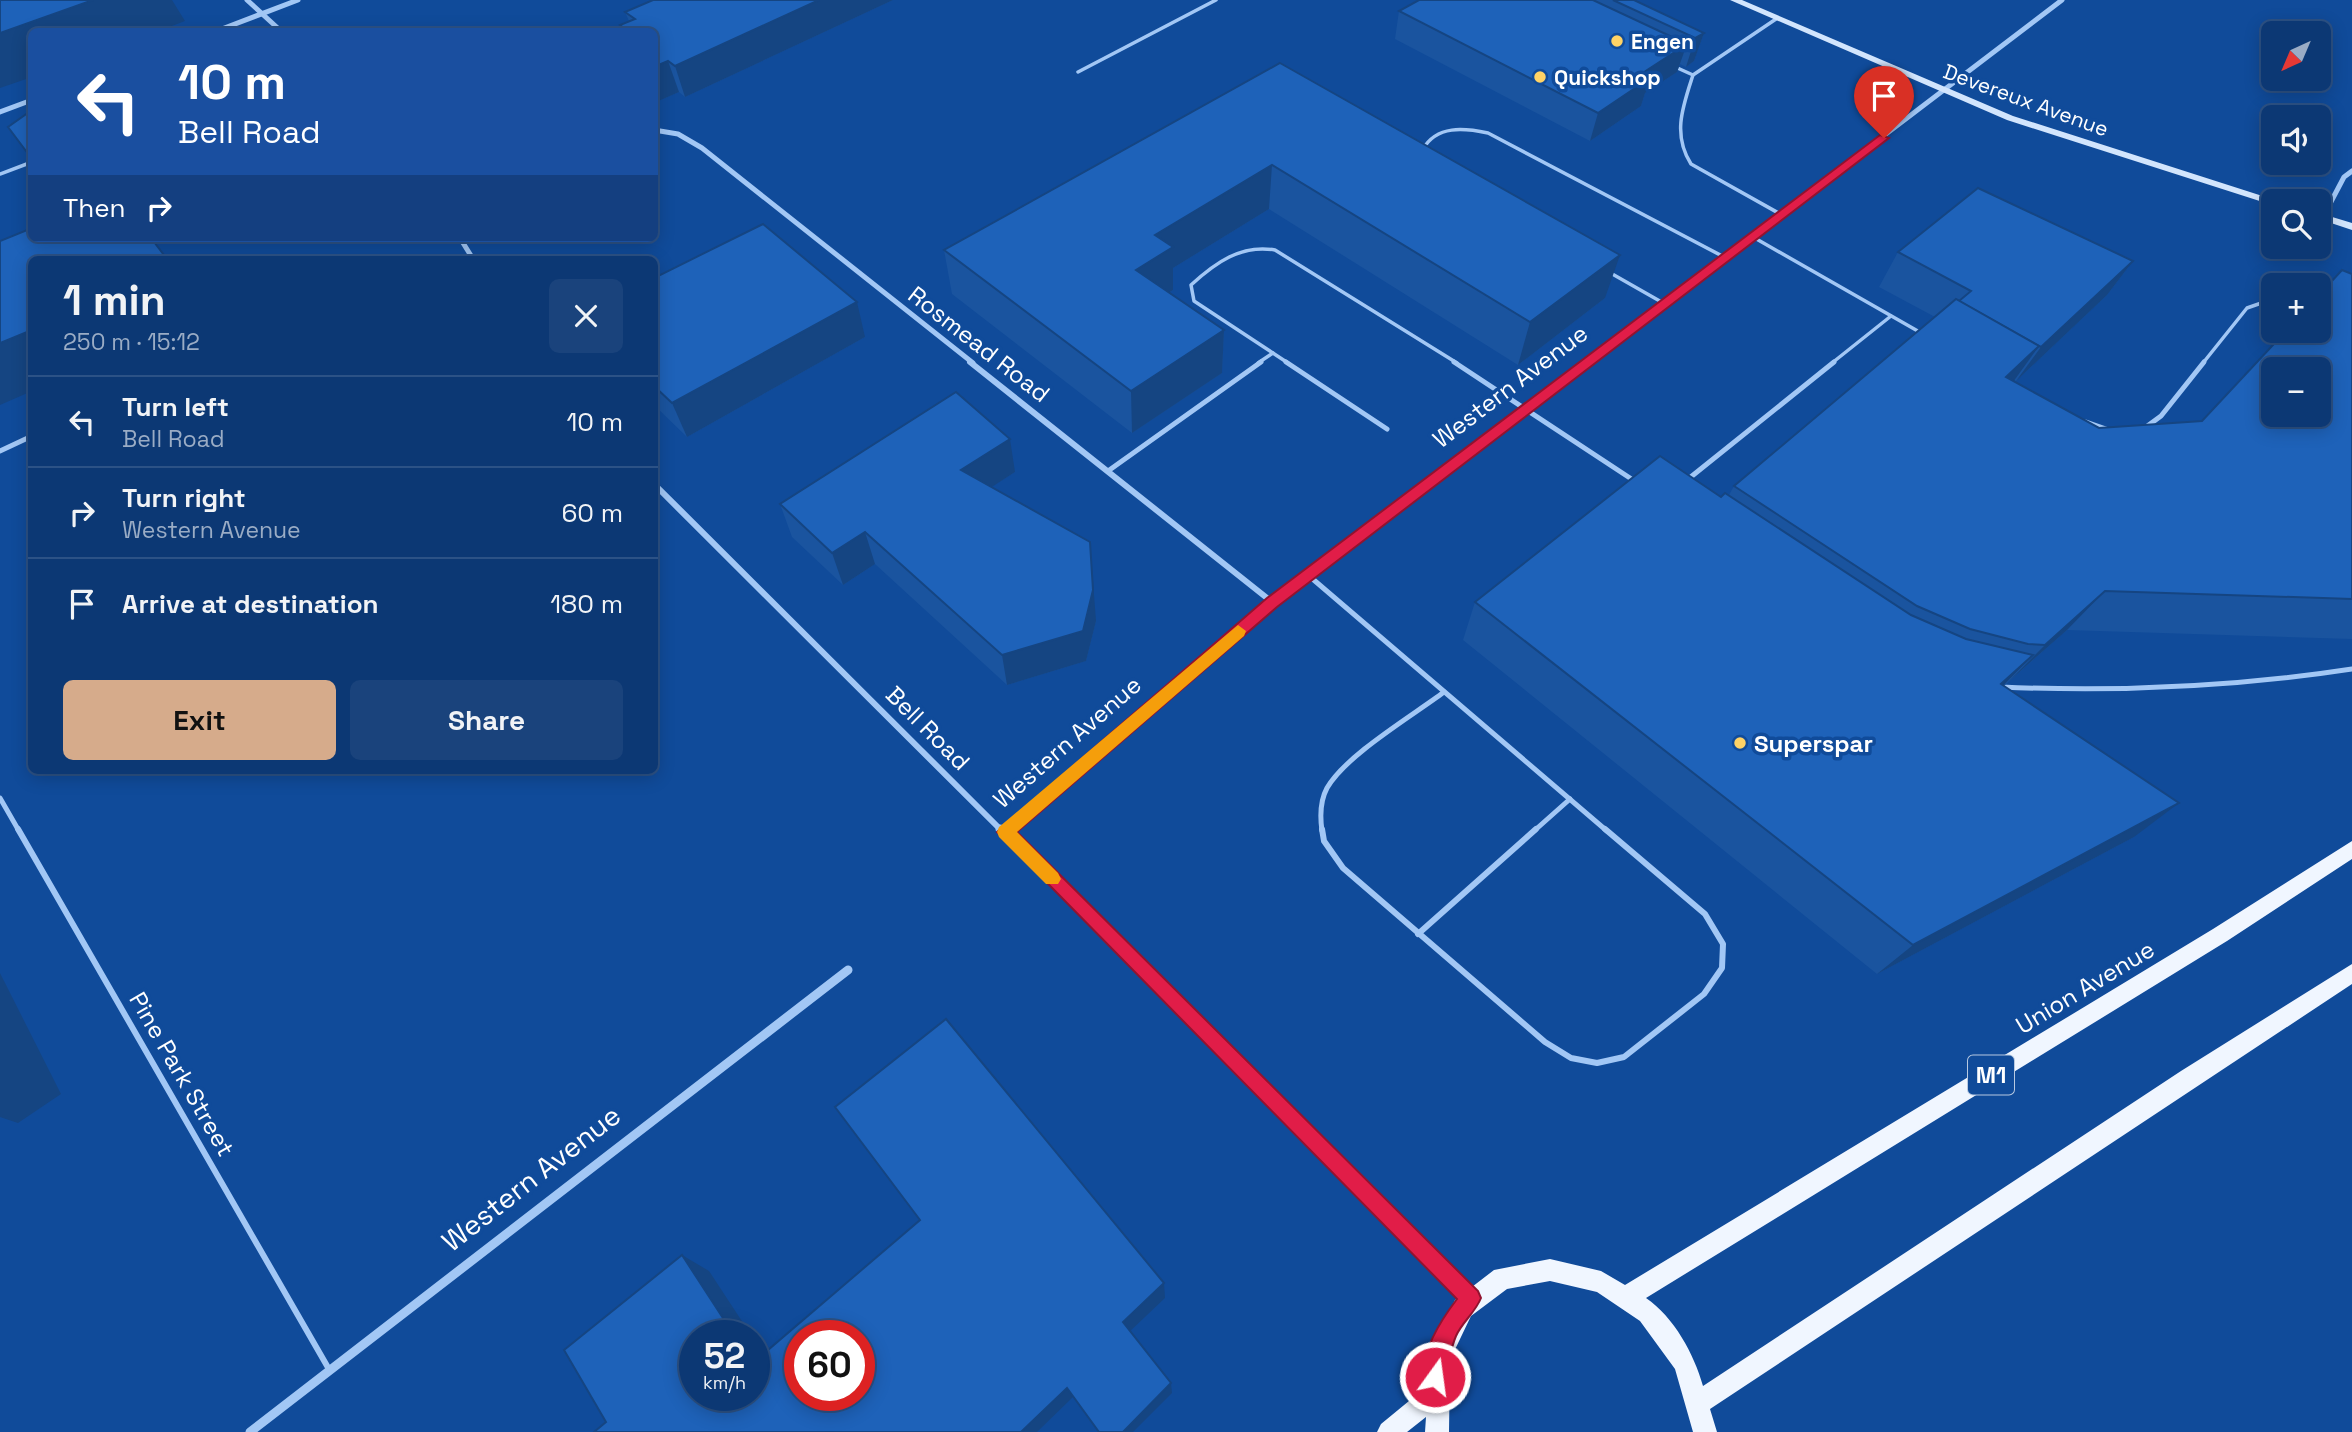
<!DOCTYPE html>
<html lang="en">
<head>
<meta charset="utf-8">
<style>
  :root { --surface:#0c3874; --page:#1a437c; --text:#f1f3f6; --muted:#9aacc5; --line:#2c5286; --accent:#d6ab8b }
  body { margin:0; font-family:"Space Grotesk",sans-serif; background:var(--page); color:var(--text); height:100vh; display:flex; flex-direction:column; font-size:26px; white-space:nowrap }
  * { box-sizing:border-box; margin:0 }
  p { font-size:23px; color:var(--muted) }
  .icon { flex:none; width:38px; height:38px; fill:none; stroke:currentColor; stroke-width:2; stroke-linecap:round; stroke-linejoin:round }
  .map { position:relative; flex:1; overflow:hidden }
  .drawer { position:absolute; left:28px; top:256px; width:630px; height:518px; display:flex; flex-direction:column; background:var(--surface); border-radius:10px; box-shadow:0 4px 18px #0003,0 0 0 2px var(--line) }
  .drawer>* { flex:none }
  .top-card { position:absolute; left:28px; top:28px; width:630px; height:214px; border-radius:10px; box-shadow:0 4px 18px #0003,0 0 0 2px var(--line); background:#1a4fa0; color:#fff; overflow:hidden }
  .needle { width:46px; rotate:224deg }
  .tools { position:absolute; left:2261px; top:21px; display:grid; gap:14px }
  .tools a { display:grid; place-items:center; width:70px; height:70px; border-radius:10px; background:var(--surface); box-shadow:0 4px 18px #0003,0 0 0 2px var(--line); font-size:35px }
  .speed { position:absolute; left:679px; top:1320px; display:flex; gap:14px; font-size:35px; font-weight:700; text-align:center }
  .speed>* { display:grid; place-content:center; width:91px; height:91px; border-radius:50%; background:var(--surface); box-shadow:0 4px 18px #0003,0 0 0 2px var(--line); line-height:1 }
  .speed small { font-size:18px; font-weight:400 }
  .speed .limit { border:10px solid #d22; background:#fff; color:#111 }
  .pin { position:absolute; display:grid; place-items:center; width:60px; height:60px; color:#fff; margin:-72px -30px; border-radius:50% 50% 50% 0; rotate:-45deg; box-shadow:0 0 7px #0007 }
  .pin .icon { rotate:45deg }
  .me { position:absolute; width:77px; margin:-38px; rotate:14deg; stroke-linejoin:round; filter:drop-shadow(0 0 5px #0008) }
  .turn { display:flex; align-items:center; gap:24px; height:147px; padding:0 35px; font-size:32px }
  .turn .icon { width:91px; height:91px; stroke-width:2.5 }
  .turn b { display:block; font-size:49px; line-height:60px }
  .then { display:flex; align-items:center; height:66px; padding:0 35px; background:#0003; gap:14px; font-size:26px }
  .round { display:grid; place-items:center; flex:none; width:74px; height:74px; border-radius:10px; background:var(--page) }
  .summary { display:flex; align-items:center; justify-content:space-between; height:119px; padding:0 35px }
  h1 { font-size:42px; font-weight:800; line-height:52px }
  .button { display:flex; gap:14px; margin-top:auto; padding:14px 35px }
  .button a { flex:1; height:80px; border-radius:10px; background:var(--accent); color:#111; font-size:28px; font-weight:800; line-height:80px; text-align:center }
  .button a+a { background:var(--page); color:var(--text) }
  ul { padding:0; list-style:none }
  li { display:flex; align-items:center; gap:21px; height:91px; padding:0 35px; border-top:2px solid var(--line) }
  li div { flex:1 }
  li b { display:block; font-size:26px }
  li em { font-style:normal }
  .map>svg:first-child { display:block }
</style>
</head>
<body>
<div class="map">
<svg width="2352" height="1432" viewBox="0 0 2352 1432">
  <rect width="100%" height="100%" fill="#104b9a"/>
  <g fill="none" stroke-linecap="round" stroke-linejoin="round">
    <g stroke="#a2c7f5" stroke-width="3.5">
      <path d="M1776 19 1693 75C1683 106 1672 134 1691 164L1782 215"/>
      <path d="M1673 66 1693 75"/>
      <path d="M1078 72 1216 0"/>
      <path d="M1423 149C1437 125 1464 128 1488 133L1726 258"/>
      <path d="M0 174 32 162"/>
      <path d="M1753 237 1923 334"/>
      <path d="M1607 271 1665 304"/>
      <path d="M1258 363 1273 353"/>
      <path d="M1288 363 1194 301 1191 285C1215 263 1241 244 1275 250L1457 363"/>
      <path d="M1832 363 1891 316"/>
      <path d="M2203 363 2247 308 2273 299"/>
    </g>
    <g stroke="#a2c7f5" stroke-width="5">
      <path d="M1286 362 1387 429"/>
      <path d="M1454 362 1636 482"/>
      <path d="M2086 422 2106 429"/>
      <path d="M2146 427 2161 416 2204 362"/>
      <path d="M0 451 32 436"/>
      <path d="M1108 471 1261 362"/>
      <path d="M1687 480 1834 362"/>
      <path d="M1308 575 1607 831"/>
      <path d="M2001 687C2119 692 2235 687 2352 669"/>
      <path d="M0 798 19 831"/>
      <path d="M1322 831C1320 817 1320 801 1327 788 1346 755 1412 716 1444 692"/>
      <path d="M1534 831 1570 799"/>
    </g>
    <g stroke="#a2c7f5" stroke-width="6">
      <path d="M18 829 330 1371"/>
      <path d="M1322 829 1324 841 1343 868 1545 1042 1571 1058 1597 1063 1624 1057 1704 994 1722 968 1723 944 1705 914 1605 829"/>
      <path d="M1418 934 1536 829"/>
    </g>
    <g stroke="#a2c7f5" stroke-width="5">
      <path d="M247 0 282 32"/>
      <path d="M214 32 298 0"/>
      <path d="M0 112 32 100"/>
      <path d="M654 130 678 134 702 148 973 363"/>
      <path d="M2323 217 2344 177 2352 171"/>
      <path d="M460 238 473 259"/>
      <path d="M1585 363 2062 0"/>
    </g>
    <g stroke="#a2c7f5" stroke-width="6">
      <path d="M970 362 1272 602"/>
      <path d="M654 484 1002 831"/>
      <path d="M1006 831 1272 602 1587 362"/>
    </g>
    <g stroke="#a2c7f5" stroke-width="9">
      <path d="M1000 829 1471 1298"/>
      <path d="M1005 832 1009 829"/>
      <path d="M250 1432 848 970"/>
    </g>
    <g fill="#d2e5fd" fill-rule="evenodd">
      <path d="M1730 0H1742L2013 116 2278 201H2273V205L2269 204 2007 120Z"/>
      <path d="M2319 213 2352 223V230L2319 219Z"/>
    </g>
    <path fill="#f0f6ff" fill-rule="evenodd" d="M2352 841V859L2227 941 1646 1298C1674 1317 1694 1354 1703 1386L2181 1071 2352 964V984L1710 1409 1717 1432H1693L1675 1369 1640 1321 1597 1292 1550 1281 1507 1289 1471 1316 1450 1360 1449 1432H1425L1426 1417 1407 1432H1377L1381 1424 1426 1387 1427 1359 1455 1300 1494 1270 1550 1259 1601 1271 1625 1285 2213 929Z"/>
  </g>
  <g fill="#1a549f">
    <path d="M653 0H893L685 97 679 92 654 103V32H622L620 25 629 21 625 12Z"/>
    <path d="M1419 0H1634L1704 33 1694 61 1686 67 1680 64 1677 72 1645 93 1641 106 1590 141 1395 39 1399 11Z"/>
    <path d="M1280 63 1605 298 1518 365 1269 209 1173 268V290L1169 293 1224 330 1222 373 1132 433 952 294 944 250Z"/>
    <path d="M1898 252 2133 261 2107 295 2016 381 2014 380V381L2099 428 2202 421 2352 274V639L2067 630 2004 686 2134 837 1877 974 1463 640 1475 602 1721 497 1729 495 1734 486 1935 317 1879 287Z"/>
    <path d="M654 278 865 337 687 437 654 405Z"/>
    <path d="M1015 472 991 487 1096 621 1086 661 1007 685 875 564 843 585 792 537 780 504Z"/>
  </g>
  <g fill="#154582">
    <path d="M93 0H172L185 21 156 32H32V77L0 88V33Z"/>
    <path d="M819 0H893L685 97 675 66Z"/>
    <path d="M1704 33 1694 61 1686 67 1695 38Z"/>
    <path d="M1687 44 1677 72 1645 93 1641 106 1590 141 1598 113 1641 74Z"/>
    <path d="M668 61 679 92 654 103V67Z"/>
    <path d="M1272 165 1269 209 1173 268V290L1137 313 1136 270 1155 235Z"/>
    <path d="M1620 255 1605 298 1518 365 1530 322Z"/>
    <path d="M2133 261 2107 295 2016 381 2041 347Z"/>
    <path d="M857 302 865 337 687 437 672 403Z"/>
    <path d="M32 330V391L0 405V343Z"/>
    <path d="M1224 330 1222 373 1132 433 1131 391Z"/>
    <path d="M2039 346 2008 389 2006 377Z"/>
    <path d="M1010 439 1015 472 967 503 961 470Z"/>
    <path d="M865 532 875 564 843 585 832 553Z"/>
    <path d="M1090 542 1096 621 1086 661 1007 685 1002 655Z"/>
    <path d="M2105 591 2067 630 2008 682 2045 645Z"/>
    <path d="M2033 655 1997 692 2001 684Z"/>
    <path d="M2179 803 2134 837 1877 974 1913 945Z"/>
    <path d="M0 973 61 1094 18 1123 0 1117Z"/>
    <path d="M682 1255 709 1271 751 1335H734Z"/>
    <path d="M1164 1283 1165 1298 1126 1335 1123 1322Z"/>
    <path d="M754 1340 776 1374 754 1365Z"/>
    <path d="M1171 1383 1172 1393 1133 1432H1123Z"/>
    <path d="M1067 1388 1073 1397 1037 1432H1021Z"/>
  </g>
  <g fill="#1e62b9" stroke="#154582" stroke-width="2" fill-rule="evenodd">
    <path d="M0 0H93L0 33Z"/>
    <path d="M653 0H819L675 66 668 61 654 67V32H622L626 30 620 25 635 19 625 12Z"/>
    <path d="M1419 0H1593L1687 44 1641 74 1650 78 1598 113 1399 11Z"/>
    <path d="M1613 0H1634L1704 33 1695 38Z"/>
    <path d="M1280 63 1620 255 1530 322 1272 165 1155 235 1173 247 1136 270 1224 330 1131 391 944 250Z"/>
    <path d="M32 110V159L8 127Z"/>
    <path d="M1978 188 2133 261 2041 347 1959 301 1971 291 1898 252Z"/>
    <path d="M763 224 857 302 672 403 654 386V278Z"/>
    <path d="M32 228V238H151L167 259H32V330L0 343V241Z"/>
    <path d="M2342 270 2352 274V599L2105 591 2045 645 2028 644 1970 629 1917 606 1734 486 1956 299 2039 346 2006 377 2099 428 2202 421 2286 331H2319V295ZM2273 369H2319V415H2273Z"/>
    <path d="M956 392 1010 439 961 470 1090 542 1093 590 1083 631 1002 655 865 532 832 553 780 504Z"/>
    <path d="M1660 456 1721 497 1725 493 1911 615 1966 639 2033 655 2001 684 2179 803 1913 945 1475 602Z"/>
    <path d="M946 1019 1164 1283 1123 1322 1171 1383 1123 1432H1099L1067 1388 1021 1432H594L606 1422 564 1350 682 1255 734 1335H695V1395H754V1362L920 1220 835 1107ZM800 1335H859V1395H800Z"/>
  </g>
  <path fill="#e11d48" stroke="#92132f" stroke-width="2" d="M1880 135 1889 138 1277 607 1017 832 1478 1291 1481 1298C1475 1313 1462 1322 1456 1336 1449 1352 1449 1369 1442 1385L1435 1388 1427 1385C1416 1358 1441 1320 1457 1299L997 832 1267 598Z"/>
  <path fill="#f59e0b" d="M1238 625 1246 631 1244 636 1017 832 1058 873 1061 879 1058 884H1046L999 837 997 832 999 827Z"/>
  <g fill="#ffd366" stroke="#104b9a" stroke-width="2.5">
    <circle cx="1617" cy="41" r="7"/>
    <circle cx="1540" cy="77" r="7"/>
    <circle cx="1740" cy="743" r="7"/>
  </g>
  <g text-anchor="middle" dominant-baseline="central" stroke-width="7" stroke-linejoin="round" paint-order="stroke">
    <g font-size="21" font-weight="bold" fill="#fff" stroke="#104b9a" text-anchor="start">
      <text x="1631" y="41">Engen</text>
      <text x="1554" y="77">Quickshop</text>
    </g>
    <g font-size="21" fill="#fff" stroke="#104b9a">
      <text transform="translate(2026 100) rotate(20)">Devereux Avenue</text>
    </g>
    <rect fill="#104b9a" stroke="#b7c9e1" stroke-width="2" x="1968" y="1055.5" width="46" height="39" rx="5"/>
    <g font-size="23" font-weight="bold" fill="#fff">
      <text x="1991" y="1075">M1</text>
    </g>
    <g font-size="24" fill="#fff" stroke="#104b9a">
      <text transform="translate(979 344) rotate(38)">Rosmead Road</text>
      <text transform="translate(1510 386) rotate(-37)">Western Avenue</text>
      <text transform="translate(928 728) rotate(45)">Bell Road</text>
      <text transform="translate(1067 742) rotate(-41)">Western Avenue</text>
      <text transform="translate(2085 987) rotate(-31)">Union Avenue</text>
      <text transform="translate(182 1074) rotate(60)">Pine Park Street</text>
    </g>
    <g font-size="24" font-weight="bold" fill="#fff" stroke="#104b9a" text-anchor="start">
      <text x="1754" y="743">Superspar</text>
    </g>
    <g font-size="28" fill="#fff" stroke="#104b9a">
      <text transform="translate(531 1178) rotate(-38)">Western Avenue</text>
    </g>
  </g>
</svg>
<div class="tools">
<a><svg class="needle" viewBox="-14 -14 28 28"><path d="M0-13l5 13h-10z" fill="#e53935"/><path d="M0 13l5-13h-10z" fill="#9aacc5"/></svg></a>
<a><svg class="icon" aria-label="sound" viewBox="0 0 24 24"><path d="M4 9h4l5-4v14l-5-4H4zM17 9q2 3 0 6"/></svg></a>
<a><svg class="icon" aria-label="search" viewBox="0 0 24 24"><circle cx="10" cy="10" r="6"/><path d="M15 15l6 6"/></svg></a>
<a>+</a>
<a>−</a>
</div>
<div class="speed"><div>52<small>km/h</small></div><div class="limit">60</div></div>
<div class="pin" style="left:1884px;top:138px;background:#d93025"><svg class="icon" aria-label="arrive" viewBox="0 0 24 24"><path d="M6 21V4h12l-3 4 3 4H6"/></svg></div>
<svg class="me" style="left:1435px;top:1377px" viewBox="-20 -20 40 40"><circle r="17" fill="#e11d48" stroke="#fff" stroke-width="3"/><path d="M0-11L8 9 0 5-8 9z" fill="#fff"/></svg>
<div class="top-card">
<div class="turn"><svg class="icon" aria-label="left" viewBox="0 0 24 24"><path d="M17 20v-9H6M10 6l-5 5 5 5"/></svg><div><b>10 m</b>Bell Road</div></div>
<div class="then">Then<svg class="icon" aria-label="right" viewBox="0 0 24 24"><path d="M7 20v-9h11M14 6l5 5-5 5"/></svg></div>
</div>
<section class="drawer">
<div class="summary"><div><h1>1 min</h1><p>250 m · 15:12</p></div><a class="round"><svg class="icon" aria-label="close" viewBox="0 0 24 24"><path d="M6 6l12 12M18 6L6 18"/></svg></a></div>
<ul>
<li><svg class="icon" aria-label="left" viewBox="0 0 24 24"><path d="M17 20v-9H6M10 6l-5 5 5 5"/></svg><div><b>Turn left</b><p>Bell Road</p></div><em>10 m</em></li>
<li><svg class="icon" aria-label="right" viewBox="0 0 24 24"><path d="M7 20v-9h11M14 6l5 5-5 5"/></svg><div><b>Turn right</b><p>Western Avenue</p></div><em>60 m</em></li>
<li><svg class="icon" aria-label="arrive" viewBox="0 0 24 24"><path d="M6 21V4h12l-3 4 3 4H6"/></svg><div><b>Arrive at destination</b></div><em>180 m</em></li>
</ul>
<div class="button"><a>Exit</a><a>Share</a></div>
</section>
</div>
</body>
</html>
